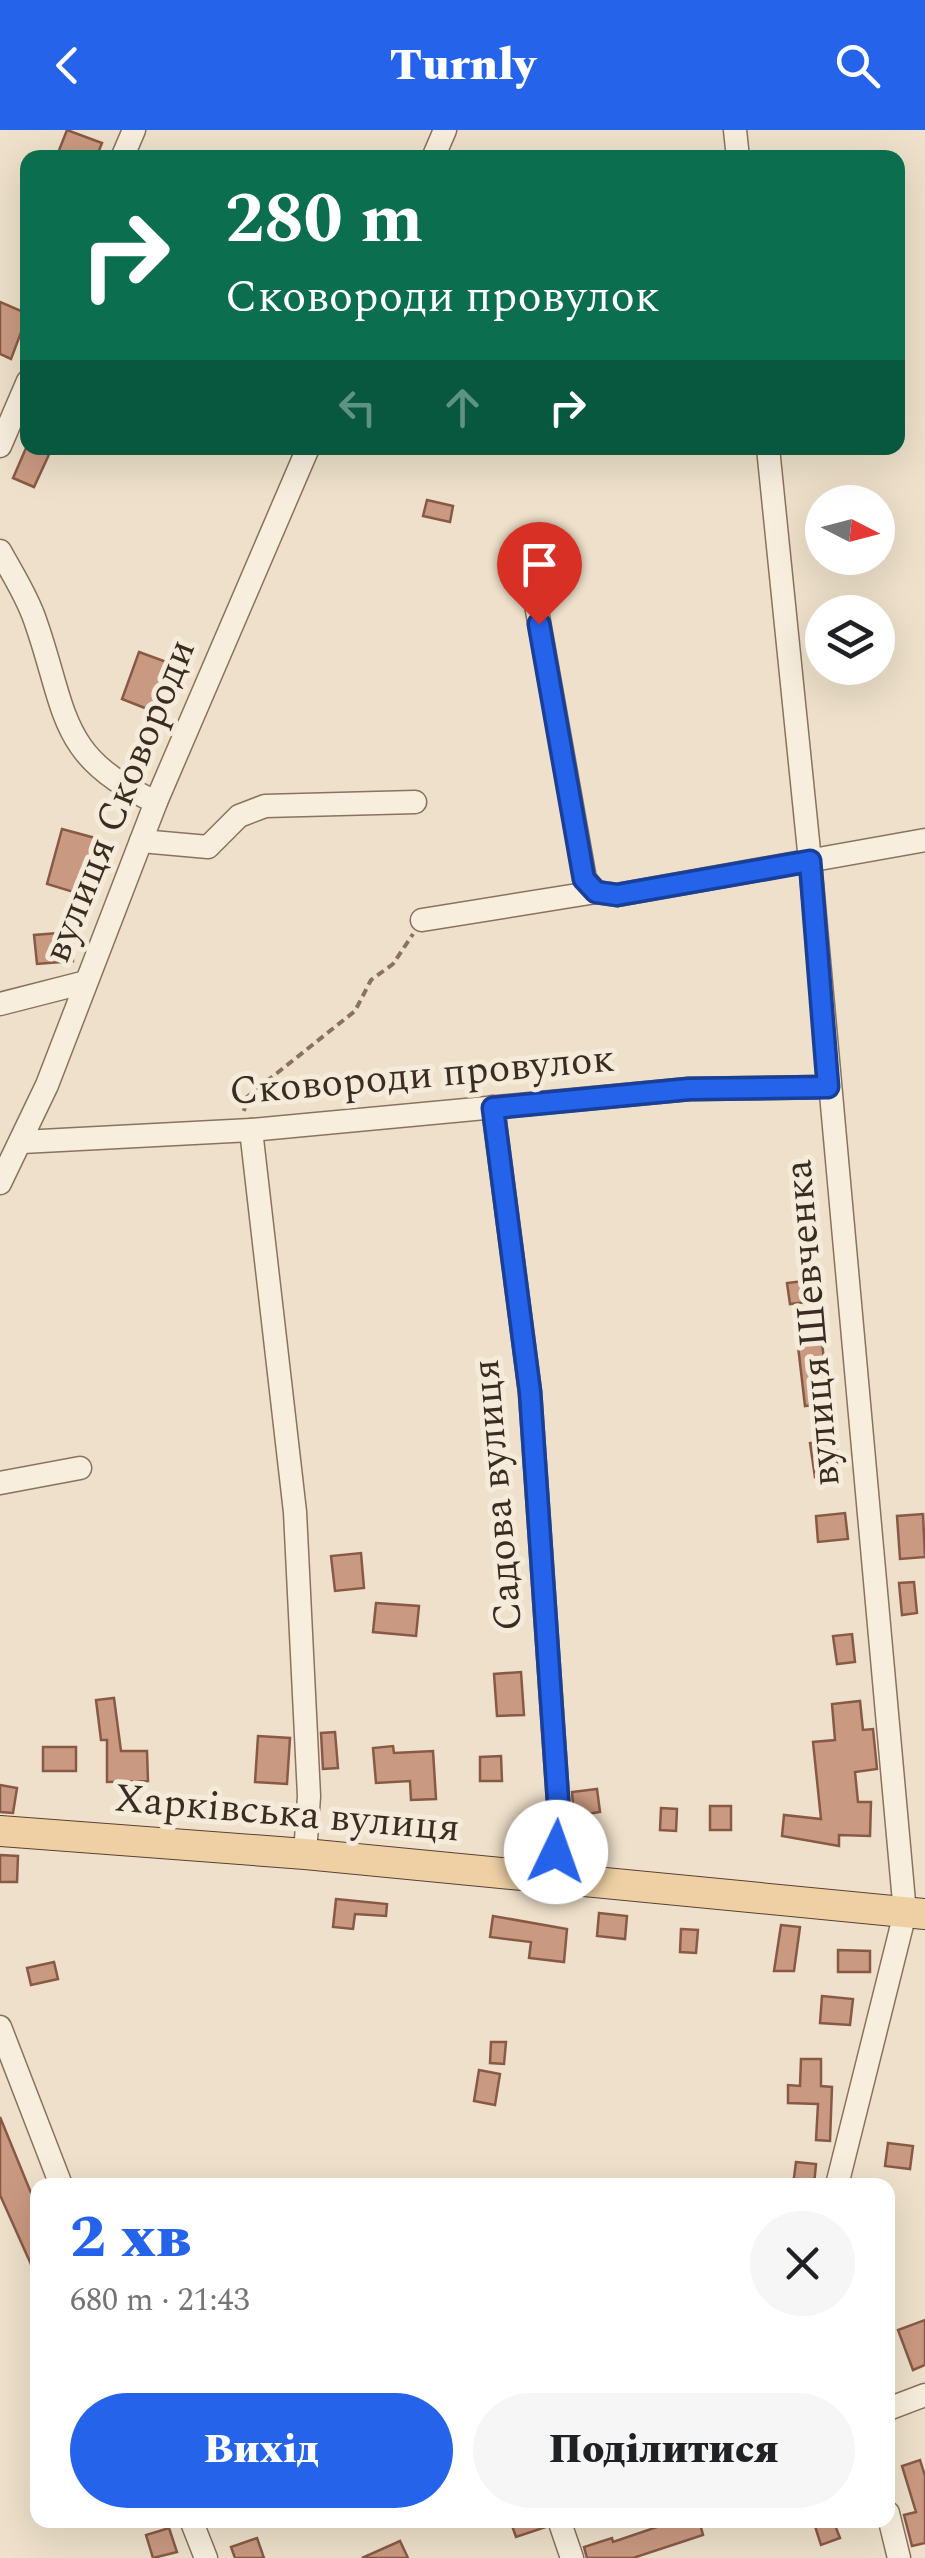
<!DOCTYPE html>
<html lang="uk">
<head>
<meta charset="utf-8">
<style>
  :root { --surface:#fff; --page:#f6f6f6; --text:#202124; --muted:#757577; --accent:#2563eb }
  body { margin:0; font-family:Spectral,serif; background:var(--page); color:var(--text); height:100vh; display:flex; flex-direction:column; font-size:38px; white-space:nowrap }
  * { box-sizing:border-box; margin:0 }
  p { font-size:32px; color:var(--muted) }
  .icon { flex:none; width:55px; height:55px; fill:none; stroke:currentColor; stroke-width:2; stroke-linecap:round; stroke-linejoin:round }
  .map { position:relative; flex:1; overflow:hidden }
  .details { position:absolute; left:30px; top:2048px; width:865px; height:350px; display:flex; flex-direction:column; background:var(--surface); border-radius:20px; box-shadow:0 10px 40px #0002 }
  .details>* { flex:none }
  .hud { position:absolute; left:20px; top:20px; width:885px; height:305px; border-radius:20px; box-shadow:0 10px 40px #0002; background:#0b6e4f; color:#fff; overflow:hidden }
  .needle { width:65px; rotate:96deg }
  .tools { position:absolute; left:805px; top:355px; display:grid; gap:20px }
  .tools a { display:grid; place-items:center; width:90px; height:90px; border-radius:50%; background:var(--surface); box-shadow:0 10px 40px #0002; font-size:50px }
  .pin { position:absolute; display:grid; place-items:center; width:85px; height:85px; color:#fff; margin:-102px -42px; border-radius:50% 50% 50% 0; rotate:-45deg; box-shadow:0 0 10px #0007 }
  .pin .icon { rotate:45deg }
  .me { position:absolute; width:110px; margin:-55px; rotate:3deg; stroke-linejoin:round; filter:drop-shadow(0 0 8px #0008) }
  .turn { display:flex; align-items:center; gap:35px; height:210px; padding:0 40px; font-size:45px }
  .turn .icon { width:130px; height:130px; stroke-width:2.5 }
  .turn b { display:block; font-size:70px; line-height:85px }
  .lanes { display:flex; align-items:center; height:95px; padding:0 40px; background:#0003; justify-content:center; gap:50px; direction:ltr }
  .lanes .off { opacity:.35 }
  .round { display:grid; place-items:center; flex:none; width:105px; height:105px; border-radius:52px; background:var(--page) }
  .overview { display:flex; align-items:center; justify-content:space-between; height:170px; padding:0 40px }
  h1 { font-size:60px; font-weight:800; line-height:75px; color:var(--accent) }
  .action { display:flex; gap:20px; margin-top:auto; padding:20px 40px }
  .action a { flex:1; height:115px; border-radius:60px; background:var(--accent); color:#fff; font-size:40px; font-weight:800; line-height:115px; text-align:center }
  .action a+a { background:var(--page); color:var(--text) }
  header { display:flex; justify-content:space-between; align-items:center; height:130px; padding:0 40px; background:var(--accent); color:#fff; font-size:45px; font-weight:800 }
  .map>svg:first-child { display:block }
</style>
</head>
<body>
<header><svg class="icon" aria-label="back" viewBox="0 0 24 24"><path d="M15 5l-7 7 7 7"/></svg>Turnly<svg class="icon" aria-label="search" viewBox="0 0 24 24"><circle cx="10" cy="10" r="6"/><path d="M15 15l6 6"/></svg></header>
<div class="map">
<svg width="925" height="2428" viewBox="0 0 925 2428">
  <rect width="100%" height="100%" fill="#eee0ca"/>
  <g fill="#ca9981" stroke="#885a45" stroke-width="2.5">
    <path d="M67 0 102 13 96 28H56Z"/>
    <path d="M0 172 28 184 11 229 0 224Z"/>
    <path d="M26 318H52L34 357 13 348Z"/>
    <path d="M427 370 453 376 450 392 423 386Z"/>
    <path d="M562 409 565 442H560L561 450 548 451 547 443 542 444 538 411Z"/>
    <path d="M139 522 172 534 155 582 122 569Z"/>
    <path d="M62 699 95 708 80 764 47 754Z"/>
    <path d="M71 802 73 831 37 834 34 805Z"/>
    <path d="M820 1149 823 1170 790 1174 787 1153Z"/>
    <path d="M822 1213 829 1273 805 1276 798 1216Z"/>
    <path d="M835 1310 839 1344 815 1347 810 1313Z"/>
    <path d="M845 1383 848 1409 818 1412 816 1386Z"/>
    <path d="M923 1384 925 1427 900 1429 897 1386Z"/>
    <path d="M361 1423 364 1458 335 1461 331 1426Z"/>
    <path d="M914 1452 917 1483 902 1485 899 1453Z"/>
    <path d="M376 1473 419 1476 416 1506 373 1502Z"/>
    <path d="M852 1504 855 1532 837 1534 833 1506Z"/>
    <path d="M521 1542 524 1585 497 1586 494 1544Z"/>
    <path d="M114 1568 121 1621H147L148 1651 107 1652V1610H101L96 1570Z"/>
    <path d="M860 1571 863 1600 873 1599 877 1639 855 1642 858 1672H871L870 1706 839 1705V1716L782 1706 784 1685 821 1689 813 1612 835 1610 832 1574Z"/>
    <path d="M335 1602 338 1638 323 1639 321 1603Z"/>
    <path d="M258 1606 290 1608 287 1654 255 1652Z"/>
    <path d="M393 1616 394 1623 433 1621 436 1669 411 1670 410 1651 376 1653 373 1618Z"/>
    <rect x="43" y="1617" width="33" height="24"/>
    <path d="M501 1626 502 1651H480V1627Z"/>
    <path d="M0 1655 17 1658 13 1683 0 1682Z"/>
    <path d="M597 1659 600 1682 574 1686 572 1662Z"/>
    <rect x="710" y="1676" width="21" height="24"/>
    <path d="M661 1678 677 1679 676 1701 660 1700Z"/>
    <path d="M0 1725 18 1726 17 1752H0Z"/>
    <path d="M336 1769 387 1774 386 1786 355 1784 353 1799 333 1797Z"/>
    <path d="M599 1783 627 1786 625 1809 597 1806Z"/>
    <path d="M493 1786 567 1799 564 1832 529 1828 531 1812 490 1807Z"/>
    <path d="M781 1795 800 1797 794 1841H774Z"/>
    <path d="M681 1799 698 1800 696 1823 680 1822Z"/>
    <path d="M838 1820 870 1821V1842H838Z"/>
    <path d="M54 1832 58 1849 31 1855 27 1838Z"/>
    <path d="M822 1866 853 1869 850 1895 820 1893Z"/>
    <path d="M491 1912H506L504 1934 490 1933Z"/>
    <path d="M801 1929H821V1956L832 1957 830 2011 816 2010 818 1974 788 1973V1955L800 1956Z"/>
    <path d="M479 1940 500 1944 495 1975 474 1971Z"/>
    <path d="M0 1987 38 2080V2150L0 2065Z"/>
    <path d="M888 2013 913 2016 910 2039 885 2036Z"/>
    <path d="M796 2032 816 2034 814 2055H793Z"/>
    <path d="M925 2190V2235L913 2240 898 2200Z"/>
    <path d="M920 2330 925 2346V2413L912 2416 904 2385 916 2382 902 2336Z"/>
    <path d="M510 2390H544L546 2397 516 2407Z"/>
    <path d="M665 2390H699L703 2405 633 2428H587L584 2417 612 2408 613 2412 666 2394Z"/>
    <path d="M813 2390H833L840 2408 821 2415Z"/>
    <path d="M169 2398 177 2422 153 2428 146 2405Z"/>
    <path d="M257 2408 264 2428H235L231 2417Z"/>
    <path d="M400 2411 408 2428H362Z"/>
  </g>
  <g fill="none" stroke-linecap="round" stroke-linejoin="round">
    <defs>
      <g id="minor">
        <path d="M735 0 738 28"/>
        <path d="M122 28 134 0"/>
        <path d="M433 28 445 0"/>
        <path d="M0 316 28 251"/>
        <path d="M768 318 810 731 905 1783 837 2055"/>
        <path d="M0 421C12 443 27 466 35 490 67 580 57 628 156 672"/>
        <path d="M533 458 585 749 596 762 617 765 925 710"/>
        <path d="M141 711 208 717 239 686 265 676 415 672"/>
        <path d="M422 790 596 762"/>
        <path d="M0 874 86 852"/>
        <path d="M493 977 530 1262 559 1685 553 1747"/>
        <path d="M251 1000 295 1382 309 1666 305 1724"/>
        <path d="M22 1012 251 1000 689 959 829 957"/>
        <path d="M0 1053 47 955 156 672 308 318"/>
        <path d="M0 1353 80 1338"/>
        <path d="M0 1897 61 2055"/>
        <path d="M888 2279 925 2265"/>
        <path d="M888 2383 899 2428"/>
        <path d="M191 2390 206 2428"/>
        <path d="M559 2390 572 2428"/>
      </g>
      <path id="major" d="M0 1701 305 1724 925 1784"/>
    </defs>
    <use href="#minor" stroke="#8a725f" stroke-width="25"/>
    <use href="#major" stroke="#584132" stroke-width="32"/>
    <path stroke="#8a725f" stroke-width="4" stroke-dasharray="8 5" stroke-linecap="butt" d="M244 981 247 967 355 881 371 850 393 834 413 804"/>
    <use href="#minor" stroke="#f8eedd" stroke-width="22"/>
    <use href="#major" stroke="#eed0a4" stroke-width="30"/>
  </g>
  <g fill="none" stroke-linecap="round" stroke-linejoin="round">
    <defs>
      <path id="route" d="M539 494 584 749 596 762 617 765 810 731 828 957 689 959 493 978 530 1262 559 1685 556 1722"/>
    </defs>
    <use href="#route" stroke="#184099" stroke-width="25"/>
    <use href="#route" stroke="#2563eb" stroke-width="18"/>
  </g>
  <g text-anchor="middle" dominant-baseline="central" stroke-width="10" stroke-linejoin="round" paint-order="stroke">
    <g font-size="40" fill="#3b2c22" stroke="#f5ebda">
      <text transform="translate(120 671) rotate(-68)">вулиця Сковороди</text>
      <text transform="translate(422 946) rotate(-5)">Сковороди провулок</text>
      <text transform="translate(813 1193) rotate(-95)">вулиця Шевченка</text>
      <text transform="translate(498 1365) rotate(-95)">Садова вулиця</text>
      <text transform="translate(287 1684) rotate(5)">Харківська вулиця</text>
    </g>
  </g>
</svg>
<div class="tools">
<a><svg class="needle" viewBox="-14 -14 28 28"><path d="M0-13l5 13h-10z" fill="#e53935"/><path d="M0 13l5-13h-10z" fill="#757577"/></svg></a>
<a><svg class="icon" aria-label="layers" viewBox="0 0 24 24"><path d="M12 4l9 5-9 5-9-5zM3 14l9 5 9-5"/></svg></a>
</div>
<div class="pin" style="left:539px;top:494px;background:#d93025"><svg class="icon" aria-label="arrive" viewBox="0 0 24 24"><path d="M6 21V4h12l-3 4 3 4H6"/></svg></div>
<svg class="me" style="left:556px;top:1722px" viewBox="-20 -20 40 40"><circle r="19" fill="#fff"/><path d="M0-13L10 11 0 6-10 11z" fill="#2563eb"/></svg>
<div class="hud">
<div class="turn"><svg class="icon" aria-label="right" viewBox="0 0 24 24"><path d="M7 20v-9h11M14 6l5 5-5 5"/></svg><div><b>280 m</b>Сковороди провулок</div></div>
<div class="lanes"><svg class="icon off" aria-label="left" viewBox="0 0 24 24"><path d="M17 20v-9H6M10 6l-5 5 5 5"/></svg><svg class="icon off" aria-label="ahead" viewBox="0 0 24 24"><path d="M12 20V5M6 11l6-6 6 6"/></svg><svg class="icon" aria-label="right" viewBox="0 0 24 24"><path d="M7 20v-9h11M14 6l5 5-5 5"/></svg></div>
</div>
<section class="details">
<div class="overview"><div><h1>2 хв</h1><p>680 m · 21:43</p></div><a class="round"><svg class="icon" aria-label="close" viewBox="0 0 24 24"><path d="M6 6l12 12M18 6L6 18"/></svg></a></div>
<div class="action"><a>Вихід</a><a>Поділитися</a></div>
</section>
</div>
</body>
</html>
